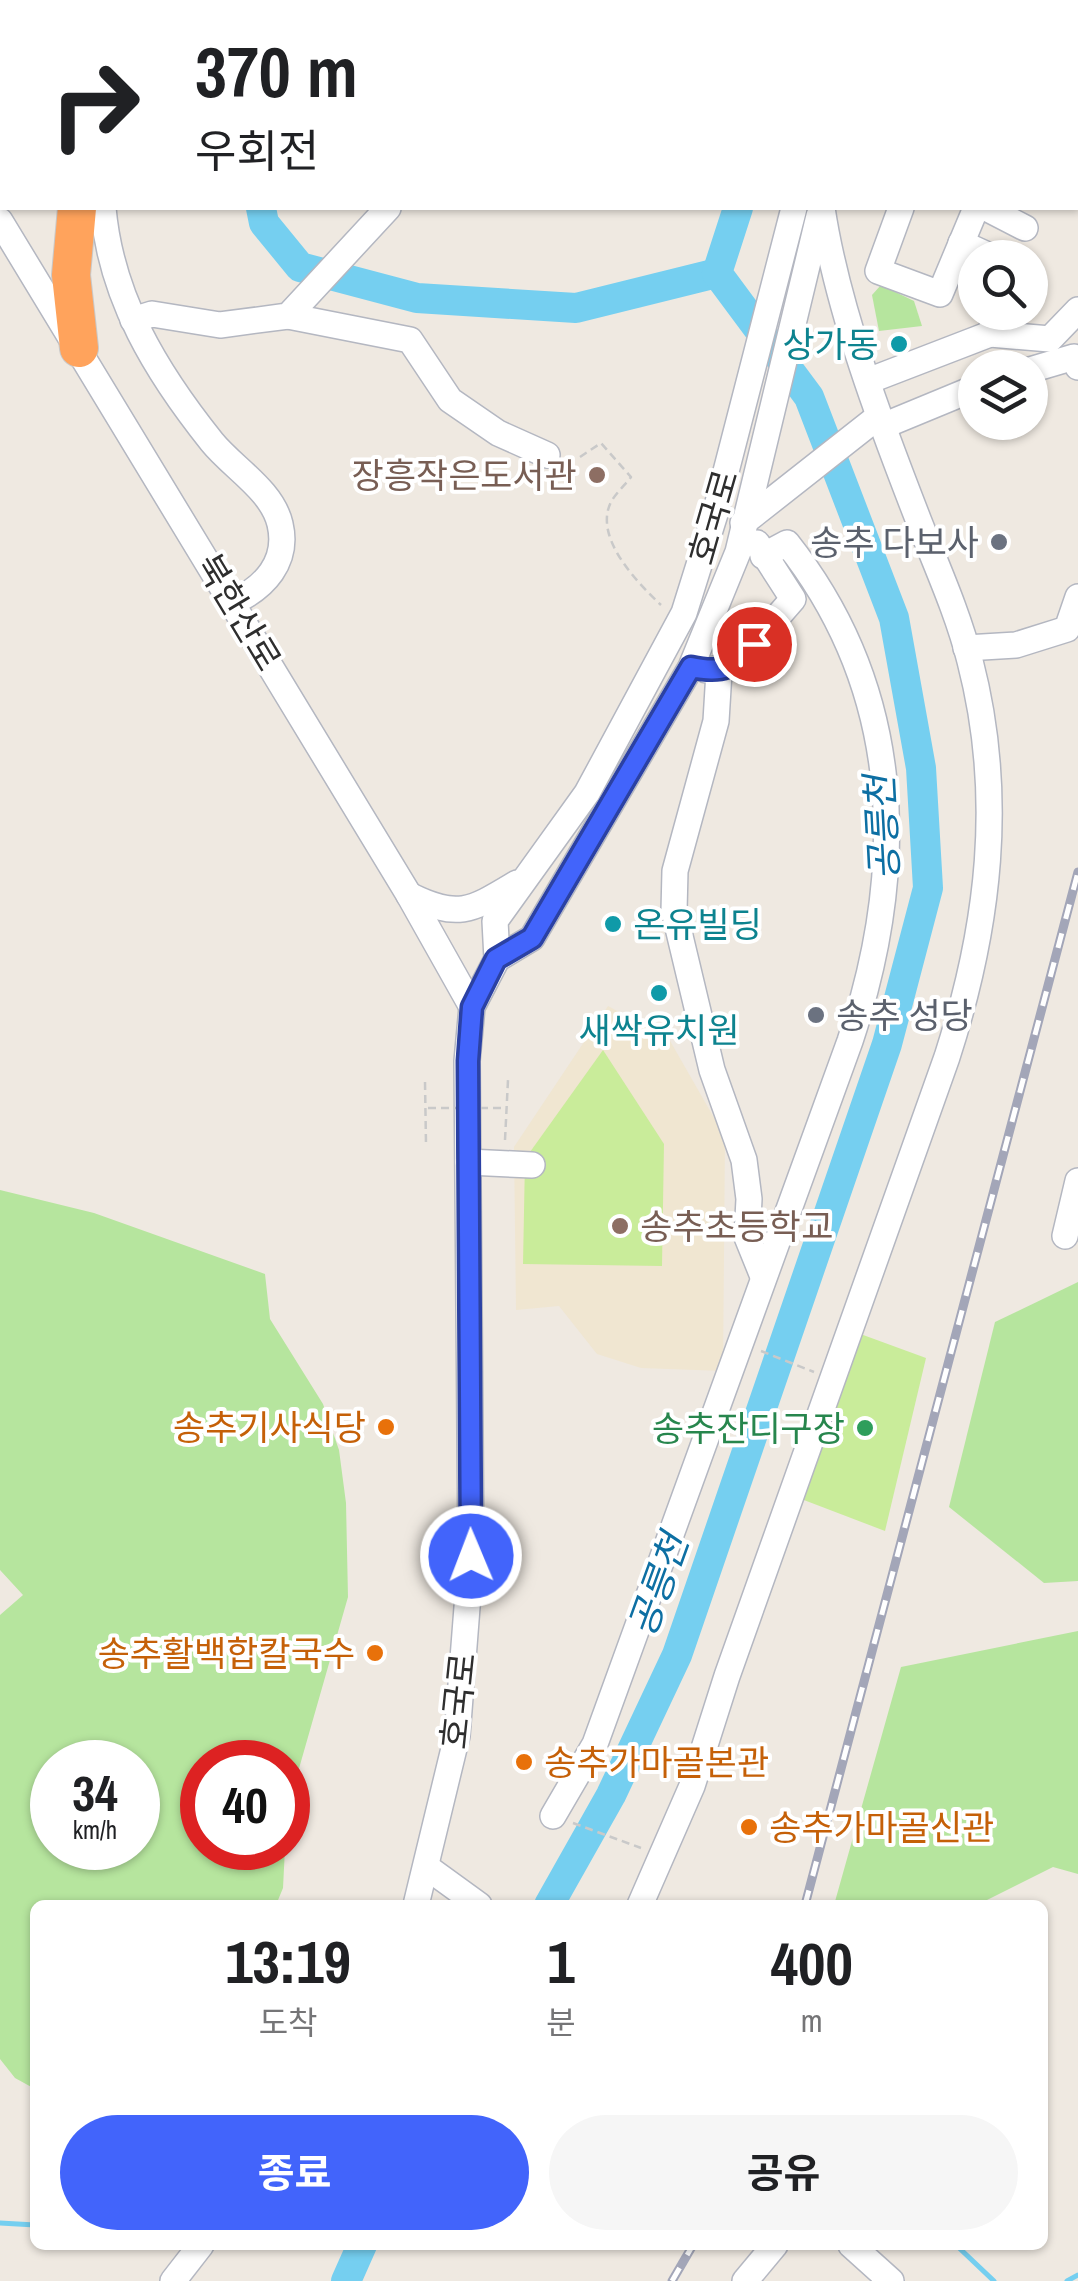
<!DOCTYPE html>
<html lang="ko">
<head>
<meta charset="utf-8">
<style>
  :root { --surface:#fff; --page:#f6f6f6; --text:#202124; --muted:#757577; --accent:#4264fb }
  body { margin:0; font-family:"Archivo Narrow","Noto Sans KR",sans-serif; background:var(--page); color:var(--text); height:100vh; display:flex; flex-direction:column; font-size:38px; white-space:nowrap }
  * { box-sizing:border-box; margin:0 }
  p { font-size:32px; color:var(--muted) }
  .icon { flex:none; width:55px; height:55px; fill:none; stroke:currentColor; stroke-width:2; stroke-linecap:round; stroke-linejoin:round }
  .map { position:relative; flex:1; overflow:hidden }
  .details { position:absolute; left:30px; top:1900px; width:1018px; height:350px; display:flex; flex-direction:column; background:var(--surface); border-radius:15px; box-shadow:0 2px 8px #0004 }
  .details>* { flex:none }
  .guide { position:absolute; left:0px; top:0px; width:1080px; height:210px; box-shadow:0 2px 8px #0004; background:#fff; color:var(--text); overflow:hidden }
  .buttons { position:absolute; left:958px; top:240px; display:grid; gap:20px }
  .buttons a { display:grid; place-items:center; width:90px; height:90px; border-radius:50%; background:var(--surface); box-shadow:0 2px 8px #0004; font-size:50px }
  .speed { position:absolute; left:30px; top:1740px; display:flex; gap:20px; font-size:50px; font-weight:700; text-align:center }
  .speed>* { display:grid; place-content:center; width:130px; height:130px; border-radius:50%; background:var(--surface); box-shadow:0 2px 8px #0004; line-height:1 }
  .speed small { font-size:25px; font-weight:400 }
  .speed .limit { border:15px solid #d22; background:#fff; color:#111 }
  .pin { position:absolute; display:grid; place-items:center; width:85px; height:85px; color:#fff; margin:-42px; border:5px solid #fff; border-radius:50%; box-shadow:0 2px 10px #0007 }
  .me { position:absolute; width:110px; margin:-55px; rotate:359deg; stroke-linejoin:round; filter:drop-shadow(0 0 8px #0008) }
  .turn { display:flex; align-items:center; gap:35px; height:210px; padding:0 30px; font-size:45px }
  .turn .icon { width:130px; height:130px; stroke-width:2.5 }
  .turn b { display:block; font-size:70px; line-height:85px }
  .eta { display:flex; justify-content:space-evenly; align-items:center; height:170px; text-align:center }
  .eta b { font-size:60px; font-weight:700; line-height:70px }
  .cta { display:flex; gap:20px; margin-top:auto; padding:20px 30px }
  .cta a { flex:1; height:115px; border-radius:60px; background:var(--accent); color:#fff; font-size:40px; font-weight:700; line-height:115px; text-align:center }
  .cta a+a { background:var(--page); color:var(--text) }
  .map>svg:first-child { display:block }
</style>
</head>
<body>
<div class="map">
<svg width="1078" height="2281" viewBox="0 0 1078 2281">
  <rect width="100%" height="100%" fill="#efe9e1"/>
  <path fill="#f0e6d1" d="M608 1006 669 1039 725 1137 723 1371 641 1368 597 1354 559 1306 516 1310 514 1147Z"/>
  <g fill="#b6e59e" fill-rule="evenodd">
    <path d="M881 285 914 301 922 326 879 331 872 295Z"/>
    <path d="M0 1190 94 1213 265 1274 270 1319 323 1404 339 1450 346 1503 348 1597 288 1807V1762H202V1848H285L283 1888 276 1905H35V2089L15 2078 0 2059V1615L23 1595 0 1570ZM52 1762H138V1848H52Z"/>
    <path d="M1078 1282V1581L1044 1583 949 1507 995 1322Z"/>
    <path d="M1078 1631V1874L1053 1867 977 1905H834L901 1667Z"/>
  </g>
  <g fill="#c9ec9a">
    <path d="M603 1050 664 1144 662 1266 523 1264 525 1159Z"/>
    <path d="M855 1332 926 1358 885 1531 796 1497Z"/>
  </g>
  <g fill="none" stroke-linecap="round" stroke-linejoin="round">
    <g stroke="#75cff0" stroke-width="5">
      <path d="M560 1883 566 1905"/>
      <path d="M0 2223 35 2225"/>
      <path d="M956 2245 994 2281"/>
      <path d="M1067 2281 1078 2275"/>
    </g>
    <g stroke="#75cff0" stroke-width="30">
      <path d="M227 0V2"/>
      <path d="M748 2V0"/>
      <path d="M261 208 264 223 300 267 417 298 576 308 717 273"/>
      <path d="M549 1905 611 1795 677 1655 887 1044 928 888 921 768 894 618 809 397 717 273 738 208"/>
      <path d="M346 2281 362 2245"/>
    </g>
    <defs>
      <g id="minor">
        <path d="M358 0 359 2"/>
        <path d="M142 2 143 0"/>
        <path d="M862 2 863 0"/>
        <path d="M891 2 892 0"/>
        <path d="M103 208C111 298 156 372 212 442 233 468 272 490 280 524 289 562 264 588 233 602"/>
        <path d="M901 208 878 271 940 294 976 208"/>
        <path d="M986 208 1025 228"/>
        <path d="M0 221 409 895 472 1007"/>
        <path d="M961 243 994 258"/>
        <path d="M288 316 410 340 450 400 498 433 547 455"/>
        <path d="M133 320 152 314 220 325 288 316 388 208"/>
        <path d="M990 334 1050 339 1078 310"/>
        <path d="M1030 370 1074 357 1078 367"/>
        <path d="M868 381 990 334 996 312"/>
        <path d="M883 426 975 388"/>
        <path d="M743 523 879 416"/>
        <path d="M966 648 1016 645 1067 629 1078 597"/>
        <path d="M706 670 734 667 793 599 757 543"/>
        <path d="M719 672 716 721 675 871 674 911 712 1070 744 1160 749 1199 747 1237 762 1274"/>
        <path d="M409 895C459 920 472 910 517 883"/>
        <path d="M497 959 532 938 691 667 738 552 819 216"/>
        <path d="M468 1162 532 1165"/>
        <path d="M1065 1236 1078 1181"/>
        <path d="M553 1816 595 1744 850 1041C908 867 904 691 787 543L763 556"/>
        <path d="M428 1868 479 1905"/>
        <path d="M416 1905 457 1736 471 1556 467 1061 472 1007 497 959 495 921 587 793 684 613 715 514 794 208"/>
        <path d="M640 1905 692 1786 727 1676 947 1057C989 927 1005 796 970 661 958 613 936 565 918 519 881 424 837 308 822 208"/>
        <path d="M851 2245 891 2281"/>
        <path d="M173 2281 201 2245"/>
        <path d="M745 2281 775 2245"/>
      </g>
      <g id="highway">
        <path d="M74 2 76 0"/>
        <path d="M123 2 124 0"/>
        <path d="M0 31H2"/>
        <path d="M77 208 71 275 79 348"/>
      </g>
    </defs>
    <use href="#minor" stroke="#b4b7c1" stroke-width="28"/>
    <use href="#highway" stroke="#c9c9c9" stroke-width="40"/>
    <g stroke="#c9c9c9" stroke-width="2.5" stroke-dasharray="8 5" stroke-linecap="butt">
      <path d="M580 457 601 443 631 477C625 485 616 493 611 502 593 538 638 583 661 605"/>
      <path d="M425 1082 426 1145"/>
      <path d="M505 1140 508 1080"/>
      <path d="M761 1351 814 1372"/>
      <path d="M573 1823 641 1848"/>
    </g>
    <use href="#minor" stroke="#fff" stroke-width="25"/>
    <use href="#highway" stroke="#ffa35c" stroke-width="38"/>
    <defs>
      <g id="rail">
        <path d="M805 1905 1078 872"/>
        <path d="M672 2281 693 2245"/>
      </g>
    </defs>
    <use href="#rail" stroke="#a3a6b8" stroke-width="9"/>
    <use href="#rail" stroke="#fff" stroke-width="5" stroke-dasharray="15" stroke-linecap="butt"/>
    <path stroke="#c9c9c9" stroke-width="2.5" stroke-dasharray="8 5" stroke-linecap="butt" d="M428 1108H506"/>
  </g>
  <g fill="none" stroke-linecap="round" stroke-linejoin="round">
    <defs>
      <path id="route" d="M471 1556 468 1061 472 1007 496 959 532 938 691 667C723 674 734 668 754 644"/>
    </defs>
    <use href="#route" stroke="#2b41a3" stroke-width="25"/>
    <use href="#route" stroke="#4264fb" stroke-width="18"/>
  </g>
  <g fill="#0f9aa8" stroke="#fff" stroke-width="4">
    <circle cx="899" cy="344" r="10"/>
    <circle cx="613" cy="924" r="10"/>
    <circle cx="659" cy="993" r="10"/>
  </g>
  <g fill="#8d6e63" stroke="#fff" stroke-width="4">
    <circle cx="597" cy="475" r="10"/>
    <circle cx="620" cy="1226" r="10"/>
  </g>
  <g fill="#6b7280" stroke="#fff" stroke-width="4">
    <circle cx="999" cy="542" r="10"/>
    <circle cx="816" cy="1015" r="10"/>
  </g>
  <g fill="#e8710a" stroke="#fff" stroke-width="4">
    <circle cx="386" cy="1427" r="10"/>
    <circle cx="375" cy="1653" r="10"/>
    <circle cx="524" cy="1762" r="10"/>
    <circle cx="749" cy="1827" r="10"/>
  </g>
  <circle fill="#2e9e5b" stroke="#fff" stroke-width="4" cx="865" cy="1428" r="10"/>
  <g text-anchor="middle" dominant-baseline="central" stroke-width="8" stroke-linejoin="round" paint-order="stroke">
    <g font-size="35" fill="#0d838f" stroke="#fff" text-anchor="end">
      <text x="879" y="344">상가동</text>
      <text x="633" y="924" text-anchor="start">온유빌딩</text>
      <text x="659" y="1030" text-anchor="middle">새싹유치원</text>
    </g>
    <g font-size="35" fill="#785e54" stroke="#fff" text-anchor="end">
      <text x="577" y="475">장흥작은도서관</text>
      <text x="640" y="1226" text-anchor="start">송추초등학교</text>
    </g>
    <g font-size="35" fill="#2e2e2e" stroke="#fff">
      <text transform="translate(713 517) rotate(-74)">호국로</text>
      <text transform="translate(239 612) rotate(59)">북한산로</text>
      <text transform="translate(458 1701) rotate(-84)">호국로</text>
    </g>
    <g font-size="35" fill="#5b616d" stroke="#fff" text-anchor="end">
      <text x="979" y="542">송추 다보사</text>
      <text x="836" y="1015" text-anchor="start">송추 성당</text>
    </g>
    <g font-size="35" fill="#c56008" stroke="#fff" text-anchor="end">
      <text x="366" y="1427">송추기사식당</text>
      <text x="355" y="1653">송추활백합칼국수</text>
      <text x="544" y="1762" text-anchor="start">송추가마골본관</text>
      <text x="769" y="1827" text-anchor="start">송추가마골신관</text>
    </g>
    <g font-size="35" fill="#27864d" stroke="#fff" text-anchor="end">
      <text x="845" y="1428">송추잔디구장</text>
    </g>
    <g font-size="38" font-style="italic" fill="#0d6fa3" stroke="#fff">
      <text transform="translate(882 828) rotate(-93)">공릉천</text>
      <text transform="translate(658 1585) rotate(-70)">공릉천</text>
    </g>
  </g>
</svg>
<div class="buttons">
<a><svg class="icon" aria-label="search" viewBox="0 0 24 24"><circle cx="10" cy="10" r="6"/><path d="M15 15l6 6"/></svg></a>
<a><svg class="icon" aria-label="layers" viewBox="0 0 24 24"><path d="M12 4l9 5-9 5-9-5zM3 14l9 5 9-5"/></svg></a>
</div>
<div class="speed"><div>34<small>km/h</small></div><div class="limit">40</div></div>
<div class="pin" style="left:754px;top:644px;background:#d93025"><svg class="icon" aria-label="arrive" viewBox="0 0 24 24"><path d="M6 21V4h12l-3 4 3 4H6"/></svg></div>
<svg class="me" style="left:471px;top:1556px" viewBox="-20 -20 40 40"><circle r="17" fill="#4264fb" stroke="#fff" stroke-width="3"/><path d="M0-11L8 9 0 5-8 9z" fill="#fff"/></svg>
<div class="guide">
<div class="turn"><svg class="icon" aria-label="right" viewBox="0 0 24 24"><path d="M7 20v-9h11M14 6l5 5-5 5"/></svg><div><b>370 m</b>우회전</div></div>
</div>
<section class="details">
<div class="eta">
<div><b>13:19</b><p>도착</p></div>
<div><b>1</b><p>분</p></div>
<div><b>400</b><p>m</p></div>
</div>
<div class="cta"><a>종료</a><a>공유</a></div>
</section>
</div>
</body>
</html>
